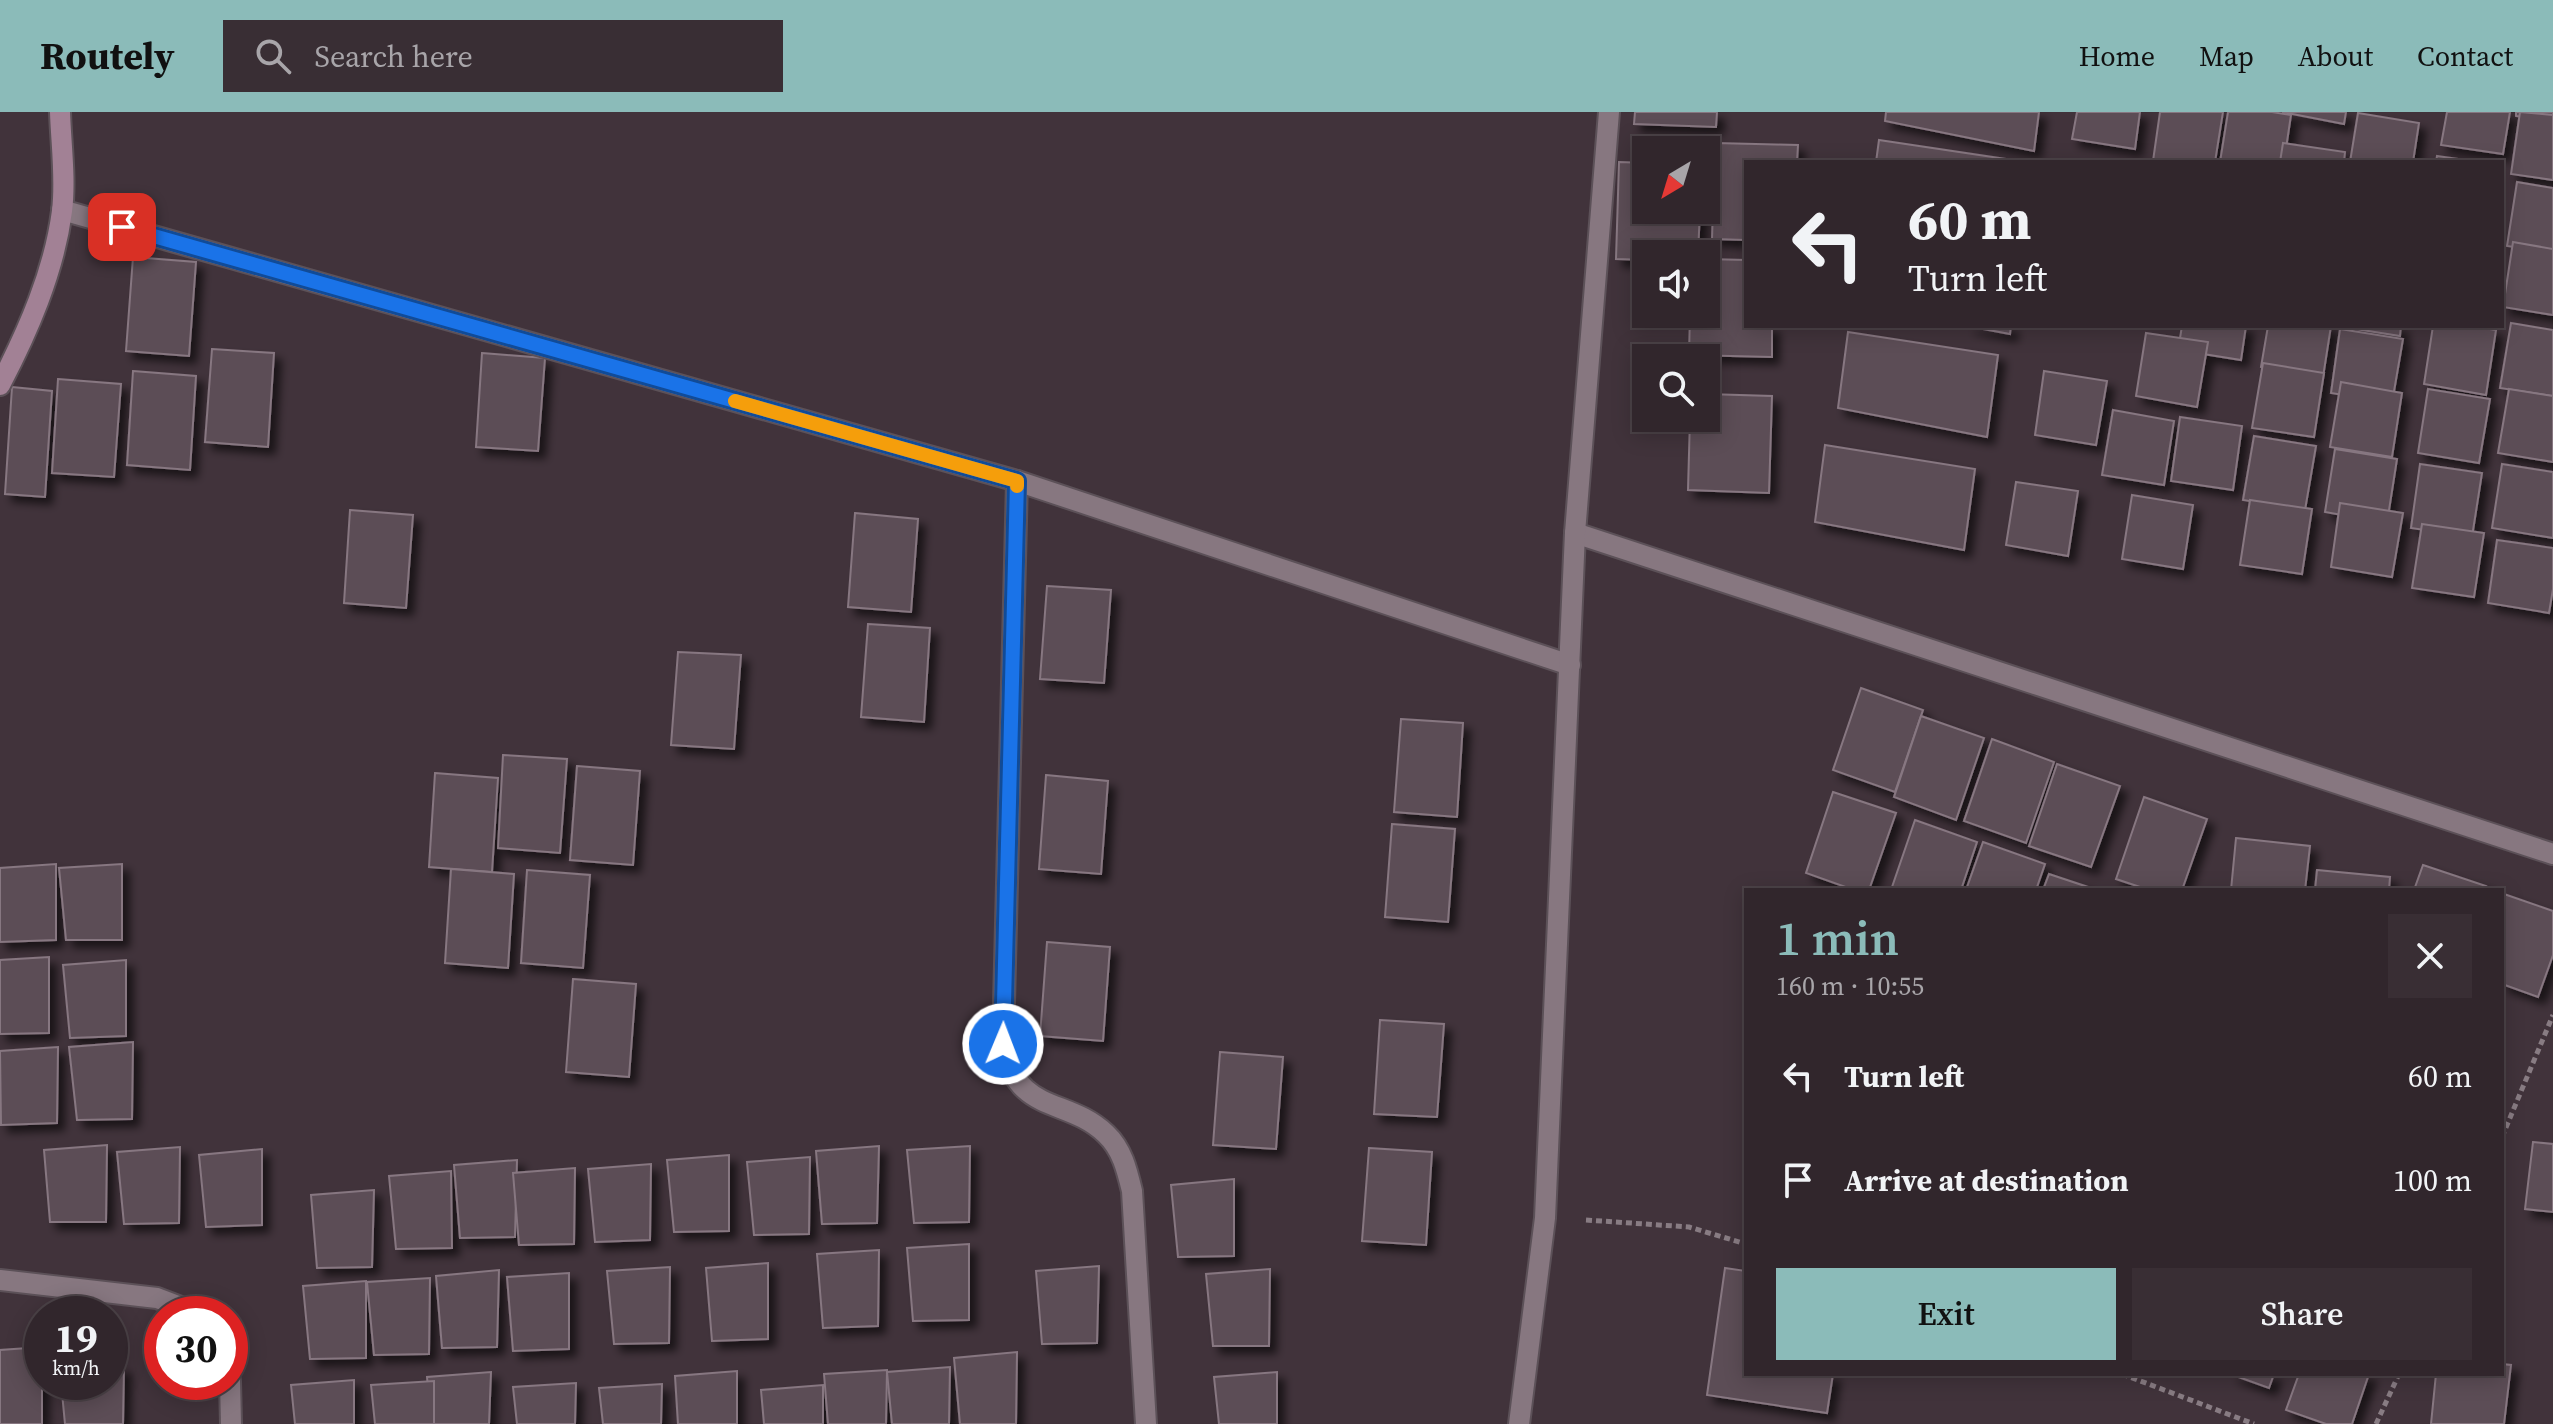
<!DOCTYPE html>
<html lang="en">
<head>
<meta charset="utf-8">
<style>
  :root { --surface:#31262c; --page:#392e34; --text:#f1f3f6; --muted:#a8a5a9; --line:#4c4348; --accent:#8bbbb9 }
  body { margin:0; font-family:"Source Serif 4",serif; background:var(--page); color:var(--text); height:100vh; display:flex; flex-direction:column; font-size:30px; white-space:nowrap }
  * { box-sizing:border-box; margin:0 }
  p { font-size:26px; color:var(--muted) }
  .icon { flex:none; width:44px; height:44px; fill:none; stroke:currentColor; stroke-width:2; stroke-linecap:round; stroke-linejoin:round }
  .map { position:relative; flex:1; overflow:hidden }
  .panel { position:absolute; left:1744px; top:776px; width:760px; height:488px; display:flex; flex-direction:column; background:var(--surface); border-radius:0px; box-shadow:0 4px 20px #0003,0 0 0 2px var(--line) }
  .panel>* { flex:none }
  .banner { position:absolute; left:1744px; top:48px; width:760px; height:168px; border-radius:0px; box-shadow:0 4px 20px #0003,0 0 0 2px var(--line); background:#31262c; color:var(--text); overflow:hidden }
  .needle { width:52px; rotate:218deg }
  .controls { position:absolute; left:1632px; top:24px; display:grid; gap:16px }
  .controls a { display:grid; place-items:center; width:88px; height:88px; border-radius:0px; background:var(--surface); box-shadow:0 4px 20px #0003,0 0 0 2px var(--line); font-size:40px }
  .speed { position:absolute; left:24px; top:1184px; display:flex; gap:16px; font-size:40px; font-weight:700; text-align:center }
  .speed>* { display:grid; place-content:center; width:104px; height:104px; border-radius:50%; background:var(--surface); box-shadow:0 4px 20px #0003,0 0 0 2px var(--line); line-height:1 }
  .speed small { font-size:20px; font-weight:400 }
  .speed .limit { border:12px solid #d22; background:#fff; color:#111 }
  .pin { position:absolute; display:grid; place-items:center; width:68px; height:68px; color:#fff; margin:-34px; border-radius:16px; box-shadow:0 4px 12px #0006 }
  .me { position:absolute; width:88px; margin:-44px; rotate:1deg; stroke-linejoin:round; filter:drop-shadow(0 0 6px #0008) }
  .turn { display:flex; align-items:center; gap:28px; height:168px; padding:0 32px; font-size:36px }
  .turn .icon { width:104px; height:104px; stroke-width:2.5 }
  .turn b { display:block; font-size:56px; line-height:68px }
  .round { display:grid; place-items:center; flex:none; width:84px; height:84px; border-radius:0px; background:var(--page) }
  .headline { display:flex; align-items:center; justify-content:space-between; height:136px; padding:0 32px }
  h1 { font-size:48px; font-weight:600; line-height:60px; color:var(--accent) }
  .button { display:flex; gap:16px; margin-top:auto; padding:16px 32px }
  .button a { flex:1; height:92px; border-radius:0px; background:var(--accent); color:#111; font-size:32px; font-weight:600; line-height:92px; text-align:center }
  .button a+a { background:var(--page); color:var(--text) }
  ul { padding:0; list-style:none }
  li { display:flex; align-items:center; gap:24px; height:104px; padding:0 32px }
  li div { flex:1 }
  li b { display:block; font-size:30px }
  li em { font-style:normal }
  header { display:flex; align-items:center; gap:48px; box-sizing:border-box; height:112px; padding:0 40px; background:var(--accent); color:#111 }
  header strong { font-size:38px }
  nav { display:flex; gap:44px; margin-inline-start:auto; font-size:28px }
  .search { width:560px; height:72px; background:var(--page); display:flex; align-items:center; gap:20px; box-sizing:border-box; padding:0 28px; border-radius:0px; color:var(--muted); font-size:30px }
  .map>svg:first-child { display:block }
</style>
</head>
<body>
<header>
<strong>Routely</strong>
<div class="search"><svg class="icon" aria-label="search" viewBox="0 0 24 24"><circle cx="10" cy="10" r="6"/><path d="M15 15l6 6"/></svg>Search here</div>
<nav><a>Home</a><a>Map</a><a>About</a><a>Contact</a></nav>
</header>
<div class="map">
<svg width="2553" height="1312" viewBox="0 0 2553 1312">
  <defs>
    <filter id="shadow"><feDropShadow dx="7" dy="7" stdDeviation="4" flood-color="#0009"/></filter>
  </defs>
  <rect width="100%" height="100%" fill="#41333b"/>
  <g fill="#5c4d56" stroke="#877781" stroke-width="2" filter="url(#shadow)">
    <path d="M1635 0H1717L1716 15 1634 12Z"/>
    <path d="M1886 0H2039L2034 39 1885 9Z"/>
    <path d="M2077 0H2140L2135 37 2072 27Z"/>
    <path d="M2160 0H2223L2215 50 2153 49Z"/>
    <path d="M2228 0H2272L2291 3 2284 50H2220Z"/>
    <path d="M2282 0H2346L2344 12Z"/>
    <path d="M2447 0H2510L2503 42 2441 33Z"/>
    <path d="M2516 0H2553V10L2516 4Z"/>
    <path d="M2520 0 2553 3V68L2511 62Z"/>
    <path d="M2358 1 2419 11 2413 50H2350Z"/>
    <path d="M1879 28 2026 50H1876Z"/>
    <path d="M1715 31 1798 33 1797 50H1746V128L1712 127Z"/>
    <path d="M2283 31 2345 40 2344 50H2280Z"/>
    <path d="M2437 44 2479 50H2436Z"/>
    <path d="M1619 50 1646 51V98H1700L1698 142H1646V148L1616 147Z"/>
    <path d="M2517 70 2553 76V141L2507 134Z"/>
    <path d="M2513 130 2553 137V203L2503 195Z"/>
    <path d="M133 145 196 150 189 244 126 239Z"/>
    <path d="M1706 147 1746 148V214H1772V245L1689 243 1690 202H1706Z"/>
    <path d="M2511 211 2553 218V284L2500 276Z"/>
    <path d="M1967 214H2011L2010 222Z"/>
    <path d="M2182 214H2246L2241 248 2178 238Z"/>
    <path d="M2268 214H2331L2323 265 2261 255Z"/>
    <path d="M2337 214H2401L2400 224Z"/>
    <path d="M2433 214H2471L2496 218 2486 283 2424 272Z"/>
    <path d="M2340 217 2403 227 2392 291 2331 281Z"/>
    <path d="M1848 220 1998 243 1987 325 1838 296Z"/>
    <path d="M2146 221 2208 230 2197 295 2136 284Z"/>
    <path d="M212 237 274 241 268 335 205 330Z"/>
    <path d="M482 241 545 246 538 339 476 335Z"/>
    <path d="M2263 251 2324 261 2314 325 2252 316Z"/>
    <path d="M133 259 196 264 190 358 127 353Z"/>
    <path d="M2044 259 2107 269 2096 333 2035 323Z"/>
    <path d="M58 267 121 272 114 365 52 361Z"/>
    <path d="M2341 270 2402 281 2392 345 2330 335Z"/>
    <path d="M12 275 52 279 45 385 5 382Z"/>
    <path d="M2428 277 2490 287 2479 351 2418 341Z"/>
    <path d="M2509 277 2553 284V350L2498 341Z"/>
    <path d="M1706 282 1772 284 1769 381 1688 378 1690 306H1706Z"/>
    <path d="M2113 298 2174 309 2164 373 2102 363Z"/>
    <path d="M2180 305 2242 314 2233 378 2171 369Z"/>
    <path d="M2254 324 2316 334 2305 398 2243 388Z"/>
    <path d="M1825 333 1975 357 1964 438 1815 410Z"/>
    <path d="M2335 337 2397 347 2387 411 2325 400Z"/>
    <path d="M2420 352 2482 361 2472 425 2411 416Z"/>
    <path d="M2502 352 2553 360V426L2492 416Z"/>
    <path d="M2016 370 2078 379 2068 444 2006 433Z"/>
    <path d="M2132 383 2193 393 2183 457 2122 447Z"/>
    <path d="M2250 388 2312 397 2302 462 2240 453Z"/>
    <path d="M2340 391 2403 401 2392 465 2331 455Z"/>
    <path d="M350 398 413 403 406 496 344 491Z"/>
    <path d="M855 401 918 407 911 500 848 495Z"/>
    <path d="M2422 412 2484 421 2474 485 2412 476Z"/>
    <path d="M2497 428 2553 436V477L2549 501 2488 491Z"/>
    <path d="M1047 474 1111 478 1104 571 1040 567Z"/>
    <path d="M868 512 930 516 924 610 861 605Z"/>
    <path d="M678 540 741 543 734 637 671 633Z"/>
    <path d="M1861 576 1923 598 1895 680 1833 658Z"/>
    <path d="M1921 604 1984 626 1956 708 1894 685Z"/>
    <path d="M1401 607 1463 611 1457 705 1394 700Z"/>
    <path d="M1992 627 2054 650 2026 731 1964 709Z"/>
    <path d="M503 643 567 647 560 741 498 736Z"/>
    <path d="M2057 652 2120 674 2091 755 2029 734Z"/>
    <path d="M577 654 640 659 633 753 570 748Z"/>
    <path d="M435 661 498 666 492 760 429 755Z"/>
    <path d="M1046 663 1108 669 1101 762 1039 757Z"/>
    <path d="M1833 680 1896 701 1869 778H1854L1806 761Z"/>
    <path d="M2144 685 2207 707 2182 778H2149L2116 767Z"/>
    <path d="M1915 708 1977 730 1961 778H1891Z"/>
    <path d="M1392 712 1455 717 1448 810 1385 805Z"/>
    <path d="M2236 726 2310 734 2305 778H2231Z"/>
    <path d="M1983 730 2045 752 2036 778H1966Z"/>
    <path d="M56 752V828L0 830V756Z"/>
    <path d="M122 752V828H66L59 756Z"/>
    <path d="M2423 753 2486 774 2484 778H2414Z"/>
    <path d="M451 757 514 762 508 856 445 851Z"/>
    <path d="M527 758 590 763 583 856 521 851Z"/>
    <path d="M2317 758 2390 765 2389 778H2315Z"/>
    <path d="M2049 762 2088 775 2087 778H2043Z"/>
    <path d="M2504 782 2553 799V843L2538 885 2502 872Z"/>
    <path d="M1047 830 1110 835 1103 929 1040 924Z"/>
    <path d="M49 845V921L0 922V848Z"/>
    <path d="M126 848V924L70 926 63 853Z"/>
    <path d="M573 867 636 872 629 965 566 960Z"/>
    <path d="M1380 908 1444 912 1437 1005 1374 1002Z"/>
    <path d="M133 930 132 1007 77 1008 69 935Z"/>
    <path d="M58 935 57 1011 1 1013 0 939Z"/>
    <path d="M1220 940 1283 945 1276 1037 1213 1033Z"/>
    <path d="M2533 1030 2553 1032V1100L2525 1097Z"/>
    <path d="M107 1033 106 1110H50L44 1038Z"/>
    <path d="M879 1034 877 1111 822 1112 816 1039Z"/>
    <path d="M970 1034 969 1110 914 1111 907 1038Z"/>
    <path d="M180 1035 179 1111 124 1112 117 1040Z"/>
    <path d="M1369 1036 1432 1040 1426 1133 1362 1129Z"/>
    <path d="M262 1037V1113L206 1115 199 1043Z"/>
    <path d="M729 1043V1119L674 1120 667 1048Z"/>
    <path d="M810 1045 809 1122 754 1123 747 1050Z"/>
    <path d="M517 1048 515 1125 460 1126 454 1053Z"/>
    <path d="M651 1052 650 1128 595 1130 588 1057Z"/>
    <path d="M575 1056 574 1132 519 1133 513 1061Z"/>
    <path d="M451 1059 452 1136 396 1137 389 1064Z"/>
    <path d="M1234 1067V1144L1178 1145 1171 1073Z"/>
    <path d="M374 1078 372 1155 317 1156 311 1083Z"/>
    <path d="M969 1132V1208L913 1209 907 1136Z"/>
    <path d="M879 1138 878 1214 823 1216 817 1142Z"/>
    <path d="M768 1151V1227L712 1229 706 1156Z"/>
    <path d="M1099 1154 1097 1231 1042 1232 1036 1159Z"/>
    <path d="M670 1155 669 1231 614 1232 607 1159Z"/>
    <path d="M1725 1156 1746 1159V1262H1833L1827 1301 1707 1283Z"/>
    <path d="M1270 1157 1269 1234H1213L1206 1162Z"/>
    <path d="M499 1158 497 1235 442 1236 436 1164Z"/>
    <path d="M569 1161V1237L513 1239 507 1165Z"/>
    <path d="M430 1166 429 1242 374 1243 367 1170Z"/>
    <path d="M366 1169V1246L310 1247 303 1174Z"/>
    <path d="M42 1235V1312H0V1238Z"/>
    <path d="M1017 1240 1016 1312H960L954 1246Z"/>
    <path d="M2502 1252 2511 1253 2504 1312H2431L2436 1262H2502Z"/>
    <path d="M124 1255 123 1312H65L61 1270H110V1256Z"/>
    <path d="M950 1255 949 1312H892L887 1260Z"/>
    <path d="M887 1258 886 1312H828L824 1262Z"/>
    <path d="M737 1259V1312H678L675 1264Z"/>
    <path d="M491 1260 489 1312H431L427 1265Z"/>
    <path d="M1277 1260V1312H1219L1214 1265Z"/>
    <path d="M2230 1262H2274L2269 1276Z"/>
    <path d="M2299 1262H2369L2352 1312H2326L2286 1298Z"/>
    <path d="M354 1268V1312H295L291 1273Z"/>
    <path d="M434 1269V1312H375L371 1273Z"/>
    <path d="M576 1271 575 1312H517L513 1275Z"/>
    <path d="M662 1272 661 1312H603L599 1276Z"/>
    <path d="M823 1273V1312H764L761 1278Z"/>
  </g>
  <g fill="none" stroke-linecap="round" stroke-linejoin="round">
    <defs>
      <g id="street">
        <path d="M62 98 1017 369 1570 553"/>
        <path d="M1017 369 1003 932C1017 1004 1066 984 1106 1022 1122 1037 1127 1058 1132 1079L1146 1312"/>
        <path d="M1575 421 2553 742"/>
        <path d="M0 1168 157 1186 199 1202"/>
        <path d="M230 1269 231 1312"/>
        <path d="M1519 1312 1545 1106 1575 421 1609 0"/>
      </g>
      <path id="secondary" d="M0 273C28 219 54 160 62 99 66 67 61 32 60 0"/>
    </defs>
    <use href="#street" stroke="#5c5158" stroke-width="24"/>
    <use href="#secondary" stroke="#5c5158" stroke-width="24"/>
    <g stroke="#887c83" stroke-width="5" stroke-dasharray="6 4" stroke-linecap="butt">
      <path d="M2502 1025 2553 903"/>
      <path d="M1586 1108 1689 1115 1746 1132"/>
      <path d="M2122 1262 2254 1312"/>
      <path d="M2376 1312 2399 1262"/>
    </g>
    <use href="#street" stroke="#877780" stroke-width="20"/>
    <use href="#secondary" stroke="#a28195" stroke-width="20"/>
  </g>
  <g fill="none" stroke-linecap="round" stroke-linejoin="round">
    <defs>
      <path id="route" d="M122 115 1017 369 1003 932"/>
    </defs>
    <use href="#route" stroke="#114b97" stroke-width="20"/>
    <use href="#route" stroke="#1a73e8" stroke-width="14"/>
    <path stroke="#f59e0b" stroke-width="14" d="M735 289 1017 369V374"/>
  </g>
</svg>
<div class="controls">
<a><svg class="needle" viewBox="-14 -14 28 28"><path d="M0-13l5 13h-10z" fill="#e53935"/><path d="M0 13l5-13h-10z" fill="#a8a5a9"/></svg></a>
<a><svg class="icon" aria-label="sound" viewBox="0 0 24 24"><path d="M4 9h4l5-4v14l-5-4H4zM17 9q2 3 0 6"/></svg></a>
<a><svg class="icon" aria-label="search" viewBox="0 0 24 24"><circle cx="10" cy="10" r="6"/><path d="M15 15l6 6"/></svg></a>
</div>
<div class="speed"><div>19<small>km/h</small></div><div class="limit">30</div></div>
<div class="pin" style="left:122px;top:115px;background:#d93025"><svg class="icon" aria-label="arrive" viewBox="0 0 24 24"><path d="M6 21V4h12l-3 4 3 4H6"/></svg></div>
<svg class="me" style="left:1003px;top:932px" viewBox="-20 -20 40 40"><circle r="17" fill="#1a73e8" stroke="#fff" stroke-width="3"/><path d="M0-11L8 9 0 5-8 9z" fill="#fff"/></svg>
<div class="banner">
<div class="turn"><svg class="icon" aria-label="left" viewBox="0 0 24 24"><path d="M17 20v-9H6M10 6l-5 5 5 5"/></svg><div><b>60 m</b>Turn left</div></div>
</div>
<section class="panel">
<div class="headline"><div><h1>1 min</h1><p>160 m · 10:55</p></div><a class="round"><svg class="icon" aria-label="close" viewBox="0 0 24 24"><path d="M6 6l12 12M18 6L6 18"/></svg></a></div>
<ul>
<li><svg class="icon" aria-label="left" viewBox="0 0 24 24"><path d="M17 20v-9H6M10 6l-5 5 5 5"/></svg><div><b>Turn left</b></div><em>60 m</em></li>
<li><svg class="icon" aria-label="arrive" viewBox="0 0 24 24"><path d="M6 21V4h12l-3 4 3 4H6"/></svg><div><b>Arrive at destination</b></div><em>100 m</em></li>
</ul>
<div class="button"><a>Exit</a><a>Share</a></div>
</section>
</div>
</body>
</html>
